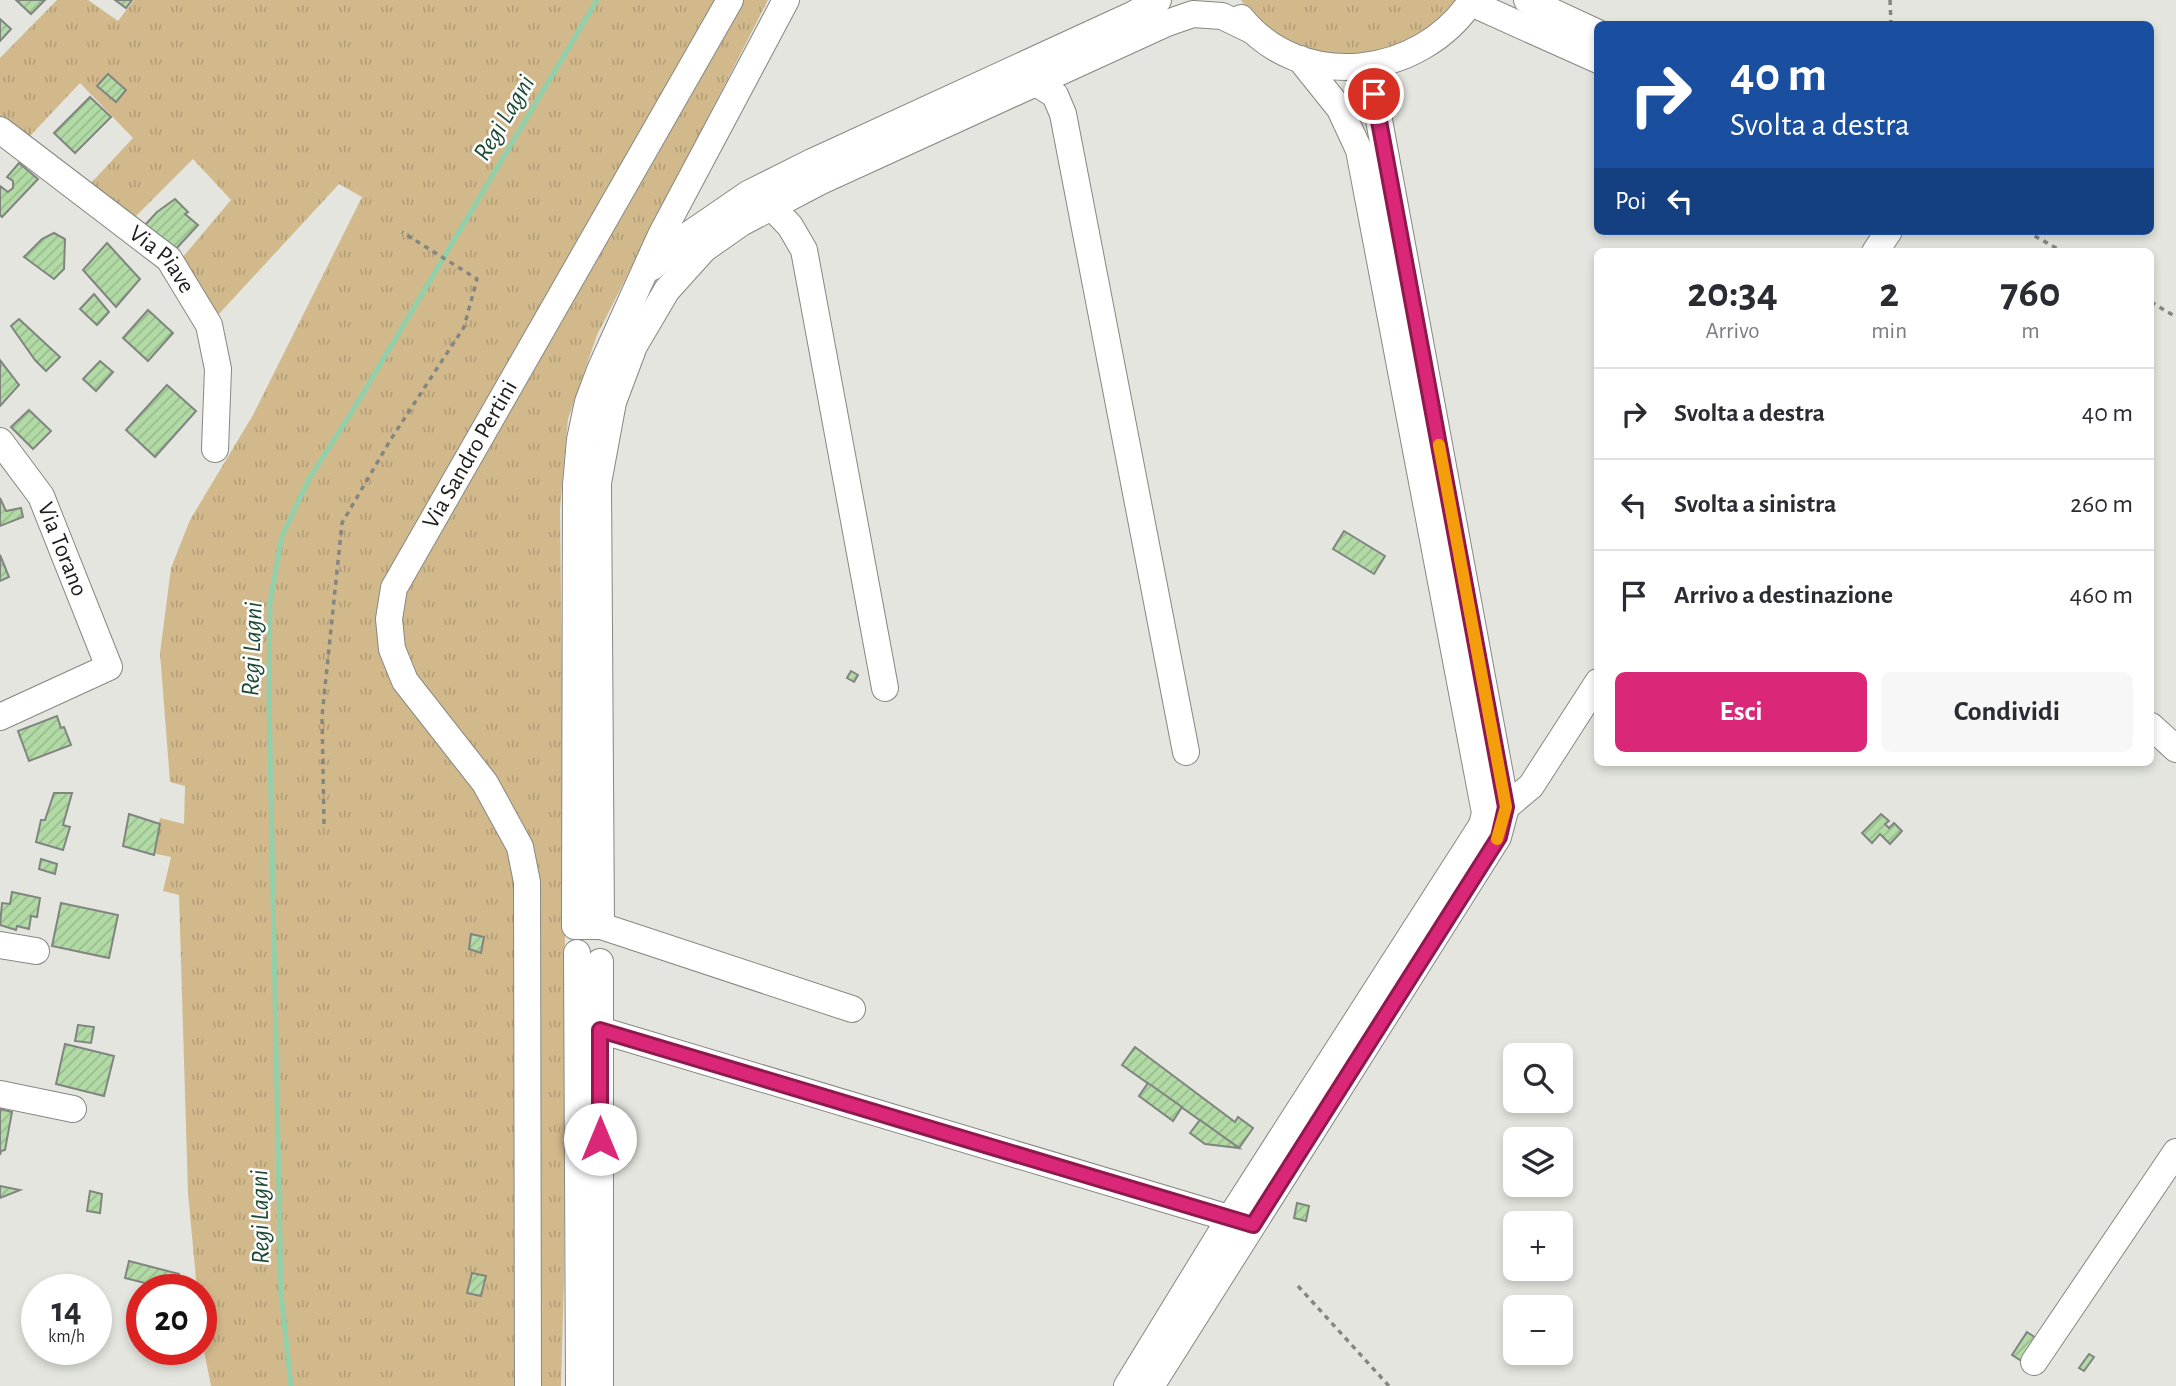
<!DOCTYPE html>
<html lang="it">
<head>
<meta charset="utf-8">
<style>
  :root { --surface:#fff; --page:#f7f7f7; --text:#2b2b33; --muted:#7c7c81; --line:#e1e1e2; --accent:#db2777 }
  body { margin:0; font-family:"Alegreya Sans",sans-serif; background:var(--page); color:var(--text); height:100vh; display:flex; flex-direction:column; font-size:26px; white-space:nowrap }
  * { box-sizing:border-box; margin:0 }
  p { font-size:23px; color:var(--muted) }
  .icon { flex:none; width:38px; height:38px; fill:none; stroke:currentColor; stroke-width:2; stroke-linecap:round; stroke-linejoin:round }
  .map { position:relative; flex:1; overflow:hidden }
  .details { position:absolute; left:1594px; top:248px; width:560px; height:518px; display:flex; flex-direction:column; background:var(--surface); border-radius:10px; box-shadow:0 4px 10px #0003 }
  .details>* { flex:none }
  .banner { position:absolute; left:1594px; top:21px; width:560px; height:214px; border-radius:10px; box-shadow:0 4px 10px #0003; background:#1a4fa0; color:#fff; overflow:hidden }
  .controls { position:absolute; left:1503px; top:1043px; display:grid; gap:14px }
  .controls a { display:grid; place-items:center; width:70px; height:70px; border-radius:10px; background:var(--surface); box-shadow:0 4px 10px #0003; font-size:35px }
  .speed { position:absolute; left:21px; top:1274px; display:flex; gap:14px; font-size:35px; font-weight:700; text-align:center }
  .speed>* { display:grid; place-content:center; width:91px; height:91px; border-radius:50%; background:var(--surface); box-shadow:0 4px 10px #0003; line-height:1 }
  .speed small { font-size:18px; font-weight:400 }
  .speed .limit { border:10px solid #d22; background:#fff; color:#111 }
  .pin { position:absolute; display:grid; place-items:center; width:60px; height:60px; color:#fff; margin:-30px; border:4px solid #fff; border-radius:50%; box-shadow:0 2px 7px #0007 }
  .me { position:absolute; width:77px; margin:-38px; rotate:0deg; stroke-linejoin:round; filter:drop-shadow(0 0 5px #0008) }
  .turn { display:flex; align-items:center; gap:24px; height:147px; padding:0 21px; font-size:32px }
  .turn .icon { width:91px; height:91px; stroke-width:2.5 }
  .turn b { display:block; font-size:49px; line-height:60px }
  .then { display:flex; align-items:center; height:66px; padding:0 21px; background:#0003; gap:14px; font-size:26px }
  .eta { display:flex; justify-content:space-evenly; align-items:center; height:119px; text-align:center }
  .eta b { font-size:42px; font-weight:700; line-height:49px }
  .action { display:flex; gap:14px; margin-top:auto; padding:14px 21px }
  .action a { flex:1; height:80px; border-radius:10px; background:var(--accent); color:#fff; font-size:28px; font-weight:700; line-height:80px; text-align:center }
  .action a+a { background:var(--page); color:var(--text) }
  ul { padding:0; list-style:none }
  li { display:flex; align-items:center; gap:21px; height:91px; padding:0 21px; border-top:2px solid var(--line) }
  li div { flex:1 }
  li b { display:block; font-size:26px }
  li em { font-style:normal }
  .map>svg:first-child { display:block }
</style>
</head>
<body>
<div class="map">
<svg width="2176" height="1386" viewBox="0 0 2176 1386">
  <defs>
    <pattern id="grass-tufts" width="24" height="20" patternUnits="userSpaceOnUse" patternTransform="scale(1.75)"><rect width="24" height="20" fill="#d2b98c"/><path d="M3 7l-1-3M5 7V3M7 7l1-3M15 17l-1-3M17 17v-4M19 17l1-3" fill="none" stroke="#b49f78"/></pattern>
    <pattern id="building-hatch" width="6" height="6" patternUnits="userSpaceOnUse" patternTransform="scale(1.75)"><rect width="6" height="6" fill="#b1daa5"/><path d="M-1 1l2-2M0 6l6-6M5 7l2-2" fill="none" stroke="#98bb8d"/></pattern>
  </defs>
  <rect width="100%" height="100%" fill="#e3e5de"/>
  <g fill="url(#grass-tufts)">
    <path d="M57 0H88L118 21 134 0H768L597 335 568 419 560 509 565 919 564 1278 561 1386H211L202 1341 201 1290H197L188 1193 179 895 163 891 171 857 152 853 160 818 184 824 185 786 170 782 160 653 171 568 190 520 253 415 362 197 339 184 218 315 182 258 231 200 193 159 134 218 91 183 133 138 80 83 28 138 0 117V58Z"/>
    <path d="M1241 0H1457C1445 15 1431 30 1414 39 1357 68 1277 57 1241 0Z"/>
  </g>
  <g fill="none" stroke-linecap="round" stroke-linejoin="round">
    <path stroke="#91d0aa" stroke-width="5" d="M291 1386 281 1293 269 694 270 602 282 536 309 479 353 410 597 0"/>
  </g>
  <g fill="url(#building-hatch)" stroke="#818580" stroke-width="2">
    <path d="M16 0H45L31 14Z"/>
    <path d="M115 0H132L126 8Z"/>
    <path d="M0 19 11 29 0 41Z"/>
    <path d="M108 74 126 90 116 102 97 86Z"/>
    <path d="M90 97 111 117 75 153 54 133Z"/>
    <path d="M19 163 38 179 2 217 0 215V186L8 192 13 188V181L7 177Z"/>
    <path d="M175 199 188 212 185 214 198 225 174 251 145 225 157 212Z"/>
    <path d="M54 233 65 239 64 269 54 279 24 257 42 239Z"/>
    <path d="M107 243 140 279 116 307 83 270Z"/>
    <path d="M94 294 109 312 97 325 80 309Z"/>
    <path d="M148 310 173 333 148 361 123 338Z"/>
    <path d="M19 319 60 357 46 371 35 360 11 326Z"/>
    <path d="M0 360 19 385 0 406Z"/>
    <path d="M100 361 113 372 96 391 83 379Z"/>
    <path d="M167 385 196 411 155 457 126 430Z"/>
    <path d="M29 410 51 431 33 449 11 427Z"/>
    <path d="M0 498 6 511 21 508 23 517 0 526Z"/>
    <path d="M1344 531 1385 556 1374 574 1333 549Z"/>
    <path d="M0 555 9 577 0 581Z"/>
    <path d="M851 671 858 675 854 682 847 678Z"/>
    <path d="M57 716 61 728 64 727 71 745 29 761 18 731Z"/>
    <path d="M54 793H72L63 825 70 827 63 850 36 842 41 820H45Z"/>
    <path d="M129 814 160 824 154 855 123 846Z"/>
    <path d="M1881 814 1889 821 1885 824 1889 828 1894 823 1902 831 1890 844 1880 834 1872 843 1862 833Z"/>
    <path d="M41 859 57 864 55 874 39 869Z"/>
    <path d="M12 892 40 898 37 917 31 916 29 929 17 926 16 930 0 925 2 903 10 904Z"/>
    <path d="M61 903 118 915 109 958 52 946Z"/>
    <path d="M471 934 484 937 481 953 469 949Z"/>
    <path d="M78 1025 94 1027 91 1043 75 1041Z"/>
    <path d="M65 1044 114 1056 104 1096 56 1084Z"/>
    <path d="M1135 1047 1235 1122 1238 1117 1253 1128 1239 1148 1122 1065Z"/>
    <path d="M1148 1083 1182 1107 1173 1121 1139 1096Z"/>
    <path d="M0 1109 12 1112 5 1150 1 1151 0 1155Z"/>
    <path d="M1200 1120 1239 1148 1205 1144 1190 1133Z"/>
    <path d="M0 1186 20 1190 0 1198Z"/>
    <path d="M90 1191 102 1194 100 1213 87 1211Z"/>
    <path d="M1297 1203 1309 1206 1306 1221 1294 1218Z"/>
    <path d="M129 1261 179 1274 175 1290H156L144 1287 145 1283 125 1278Z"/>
    <path d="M472 1273 486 1276 481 1296 467 1293Z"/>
    <path d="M2027 1332 2042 1342 2028 1365 2012 1355Z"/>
    <path d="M2089 1354 2094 1357 2084 1371 2079 1368Z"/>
  </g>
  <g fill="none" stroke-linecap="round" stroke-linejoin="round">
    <defs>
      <g id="minor">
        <path d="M786 0 661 235 600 370 588 402 580 440 576 485 575 926H601L852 1009"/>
        <path d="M1527 0 1598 33"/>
        <path d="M1471 3 1598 60"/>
        <path d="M1241 18C1302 93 1421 78 1472 0"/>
        <path d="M1036 83 1055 95 1063 114 1186 752"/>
        <path id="s1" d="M0 130 169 259 209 325 218 369 215 449"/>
        <path d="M772 207 790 226 804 250 885 688"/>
        <path d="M1875 252 1889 231"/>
        <path d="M652 267 684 238 748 194 812 162 1134 14 1158 0"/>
        <path id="s2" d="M0 441 41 496 109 667 0 717"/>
        <path d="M2151 726 2176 749"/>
        <path d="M1506 807 1531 786 1598 682"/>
        <path d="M601 926 598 483 613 402 634 346 667 290 704 249 741 223 819 182 1167 23 1193 14 1222 16 1251 30"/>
        <path d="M0 945 36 951"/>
        <path d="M577 953 579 1386"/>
        <path d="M600 962V1386"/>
        <path d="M600 1030 1245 1223"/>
        <path d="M0 1094 73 1109"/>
        <path d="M2034 1362 2176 1152"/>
        <path id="s3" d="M528 1386 527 882 520 847 485 783 405 681 392 649 389 619 394 588 730 0"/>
        <path d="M1127 1386 1230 1218 1482 825 1485 813 1359 150 1340 109 1300 59"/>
        <path d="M1151 1386 1498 837 1506 807 1369 66"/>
      </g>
    </defs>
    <use href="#minor" stroke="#868882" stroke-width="28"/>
    <g stroke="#848681" stroke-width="3.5" stroke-dasharray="5 5" stroke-linecap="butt">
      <path d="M1890 0 1891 24"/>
      <path d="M2026 231 2063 252"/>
      <path d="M2151 302 2176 317"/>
      <path d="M324 824 322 716 342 523 391 439 464 327 477 279 402 232"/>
      <path d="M1298 1286 1389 1386"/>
    </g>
    <use href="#minor" stroke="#fff" stroke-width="26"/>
  </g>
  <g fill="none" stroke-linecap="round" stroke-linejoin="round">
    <defs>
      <path id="route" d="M600 1139V1030L1253 1225 1499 837 1506 807 1374 94"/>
    </defs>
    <use href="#route" stroke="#8e194d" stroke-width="18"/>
    <use href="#route" stroke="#db2777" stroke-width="12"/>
    <path stroke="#f59e0b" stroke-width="12" d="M1439 445 1506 807 1497 839"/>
  </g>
  <g text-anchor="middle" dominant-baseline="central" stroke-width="5" stroke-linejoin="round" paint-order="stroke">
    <g font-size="24" fill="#1c1d1b" stroke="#fff">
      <text stroke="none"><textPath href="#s1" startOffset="208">Via Piave</textPath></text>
      <text stroke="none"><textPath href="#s3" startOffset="992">Via Sandro Pertini</textPath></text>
      <text stroke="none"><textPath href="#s2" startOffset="126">Via Torano</textPath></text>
    </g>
    <g font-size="26" font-style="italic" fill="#1b4b32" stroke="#fff">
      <text transform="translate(504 118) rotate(-59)">Regi Lagni</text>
      <text transform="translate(252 649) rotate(-88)">Regi Lagni</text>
      <text transform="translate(260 1217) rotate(-91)">Regi Lagni</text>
    </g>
  </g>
</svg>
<div class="controls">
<a><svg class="icon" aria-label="search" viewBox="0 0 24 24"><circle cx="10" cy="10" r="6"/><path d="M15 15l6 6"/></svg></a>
<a><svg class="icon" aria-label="layers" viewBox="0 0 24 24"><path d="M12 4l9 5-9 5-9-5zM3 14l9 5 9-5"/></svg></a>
<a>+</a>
<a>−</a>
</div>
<div class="speed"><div>14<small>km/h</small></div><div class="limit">20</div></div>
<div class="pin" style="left:1374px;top:94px;background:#d93025"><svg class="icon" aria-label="arrive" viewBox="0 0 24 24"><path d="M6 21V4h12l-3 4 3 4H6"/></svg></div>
<svg class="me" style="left:600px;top:1139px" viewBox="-20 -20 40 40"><circle r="19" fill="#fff"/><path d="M0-13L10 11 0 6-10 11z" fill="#db2777"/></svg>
<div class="banner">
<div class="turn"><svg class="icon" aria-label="right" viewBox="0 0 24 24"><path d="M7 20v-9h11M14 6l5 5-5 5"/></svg><div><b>40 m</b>Svolta a destra</div></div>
<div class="then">Poi<svg class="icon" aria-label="left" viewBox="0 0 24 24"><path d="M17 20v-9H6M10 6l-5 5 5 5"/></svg></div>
</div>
<section class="details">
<div class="eta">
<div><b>20:34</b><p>Arrivo</p></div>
<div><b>2</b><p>min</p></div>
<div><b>760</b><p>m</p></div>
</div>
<ul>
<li><svg class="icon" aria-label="right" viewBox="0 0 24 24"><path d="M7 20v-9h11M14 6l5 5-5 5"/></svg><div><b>Svolta a destra</b></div><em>40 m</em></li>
<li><svg class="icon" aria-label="left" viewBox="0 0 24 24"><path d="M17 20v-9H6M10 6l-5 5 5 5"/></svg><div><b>Svolta a sinistra</b></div><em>260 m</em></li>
<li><svg class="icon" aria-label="arrive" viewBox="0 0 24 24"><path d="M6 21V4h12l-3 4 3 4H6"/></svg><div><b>Arrivo a destinazione</b></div><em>460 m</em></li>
</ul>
<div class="action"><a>Esci</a><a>Condividi</a></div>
</section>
</div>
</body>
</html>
